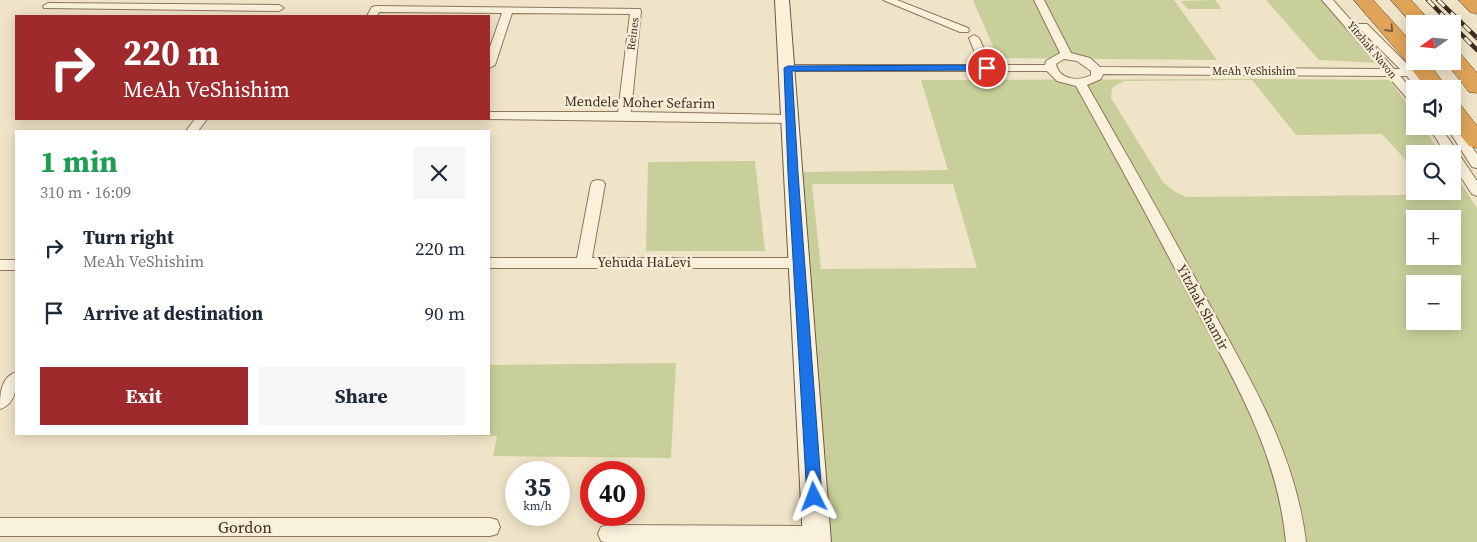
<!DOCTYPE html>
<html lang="en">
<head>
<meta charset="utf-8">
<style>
  :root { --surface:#fff; --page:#f6f6f7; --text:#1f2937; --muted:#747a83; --accent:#9e2a2b }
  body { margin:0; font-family:"Source Serif 4",serif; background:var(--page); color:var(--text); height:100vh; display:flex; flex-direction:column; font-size:19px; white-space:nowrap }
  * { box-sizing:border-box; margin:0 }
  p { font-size:16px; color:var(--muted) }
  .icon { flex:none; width:28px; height:28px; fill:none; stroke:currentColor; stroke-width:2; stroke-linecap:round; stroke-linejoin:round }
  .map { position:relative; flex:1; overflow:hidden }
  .drawer { position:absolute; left:15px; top:130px; width:475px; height:305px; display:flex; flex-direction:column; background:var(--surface); border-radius:0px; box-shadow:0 2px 12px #0003 }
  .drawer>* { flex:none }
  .top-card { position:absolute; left:15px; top:15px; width:475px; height:105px; border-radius:0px; box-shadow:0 2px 12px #0003; background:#9e2a2b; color:#fff; overflow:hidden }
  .needle { width:32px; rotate:255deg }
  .tools { position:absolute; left:1406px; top:15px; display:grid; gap:10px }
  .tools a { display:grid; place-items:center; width:55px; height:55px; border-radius:0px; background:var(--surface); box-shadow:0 2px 12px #0003; font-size:25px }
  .speed { position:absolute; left:505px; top:461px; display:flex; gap:10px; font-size:25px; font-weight:700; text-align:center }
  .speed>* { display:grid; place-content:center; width:65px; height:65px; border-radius:50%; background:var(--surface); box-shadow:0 2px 12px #0003; line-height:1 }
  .speed small { font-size:12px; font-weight:400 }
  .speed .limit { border:8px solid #d22; background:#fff; color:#111 }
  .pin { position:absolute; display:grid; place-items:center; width:42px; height:42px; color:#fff; margin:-21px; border:2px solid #fff; border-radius:50%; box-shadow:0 1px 5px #0007 }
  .me { position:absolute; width:55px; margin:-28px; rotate:357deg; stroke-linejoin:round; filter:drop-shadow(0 0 4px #0008) }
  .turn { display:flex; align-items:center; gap:18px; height:105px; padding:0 25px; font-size:22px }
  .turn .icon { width:65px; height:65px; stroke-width:2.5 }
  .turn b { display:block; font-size:35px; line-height:42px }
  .round { display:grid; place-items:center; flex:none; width:52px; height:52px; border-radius:0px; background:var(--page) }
  .overview { display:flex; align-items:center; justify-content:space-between; height:85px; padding:0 25px }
  h1 { font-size:30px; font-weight:700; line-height:38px; color:#1e9e55 }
  .button { display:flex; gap:10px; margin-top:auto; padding:10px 25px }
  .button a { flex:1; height:58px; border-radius:0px; background:var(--accent); color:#fff; font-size:20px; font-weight:700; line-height:58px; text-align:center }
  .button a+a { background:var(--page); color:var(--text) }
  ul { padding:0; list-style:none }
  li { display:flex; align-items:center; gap:15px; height:65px; padding:0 25px }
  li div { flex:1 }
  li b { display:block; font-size:19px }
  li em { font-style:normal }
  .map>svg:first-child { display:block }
</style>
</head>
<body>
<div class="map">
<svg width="1477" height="542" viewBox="0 0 1477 542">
  <rect width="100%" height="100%" fill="#f0e4c8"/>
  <g fill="#c9cf9b" fill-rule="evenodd">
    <path d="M973 0H1174L1217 60 998 58Z"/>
    <path d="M1215 0 1222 9H1188L1181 1Z"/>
    <path d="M1266 0H1324L1378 63 1319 60Z"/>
    <path d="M1260 79 1390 80 1415 115V126H1423L1441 154H1415V170L1382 134 1296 135 1252 80 1124 81 1112 88 1111 98 1163 182 1174 191 1186 197 1405 195 1415 183V191H1452L1453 171 1477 208V542H832L802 172 948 170 921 80ZM812 184H953L977 268 821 269ZM1415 219H1452V256H1415ZM1415 284H1452V321H1415Z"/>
    <path d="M755 161 765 251H646L648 162Z"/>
    <path d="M676 363 671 458 493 456 497 436 386 434H489V365Z"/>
  </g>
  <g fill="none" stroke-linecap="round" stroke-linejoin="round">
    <defs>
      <g id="street">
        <path d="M883 0H897L968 28 969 30 968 32H960Z"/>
        <path d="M1034 0H1044L1071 53 1090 58 1100 67 1382 69 1322 0H1333L1394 69H1400L1359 28 1358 26 1359 24H1367L1414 71 1428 89H1416L1407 76H1400L1415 93V104L1411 103 1388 76 1103 74 1101 79 1087 85C1128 157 1169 229 1208 302 1251 381 1295 452 1306 542H1286C1277 451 1235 382 1193 303 1155 230 1116 158 1076 86L1057 81 1047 71H788L782 68 788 65H980L969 38 974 35 979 38 991 65H1045L1046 61 1060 53ZM1064 59 1077 61 1091 71V75C1079 82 1059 80 1056 64Z"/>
        <path d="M48 3 279 5 284 8 279 11 44 8 43 6Z"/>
        <path d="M376 6 640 9 641 11 631 112 791 115 797 119 791 123 485 119H489V112H618L630 14 512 13 495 65 489 68V50L502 13 379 12 377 16H367L372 7Z"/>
        <path d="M195 119H207L198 131H186Z"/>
        <path d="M1452 122 1456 123 1477 154V168L1472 167 1446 126H1452Z"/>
        <path d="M1428 126H1440L1477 181V196L1472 194 1452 164V154H1446Z"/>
        <path d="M598 180 603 181 605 184 592 258H798L803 259 805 263 803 267 798 268H489V258H577L591 184 593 181Z"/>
        <rect x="0" y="260" width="16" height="10"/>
        <path d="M16 372C17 386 16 404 0 409 0 395 0 378 16 372Z"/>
        <path d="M0 518H490L497 520 500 527 497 534 490 536H0Z"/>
        <path d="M608 525 817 526 824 528 827 535 823 542H605L601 541 598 534 601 527Z"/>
      </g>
      <path id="secondary" d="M775 0H789L831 542H803Z"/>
      <g id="highway">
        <path d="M1354 0H1373L1415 46V61H1427L1448 89H1426L1406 61Z"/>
        <path d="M1391 0H1411L1433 24H1415V27Z"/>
        <path d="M1459 0H1477V14L1470 12Z"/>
        <path d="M1452 50 1459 52 1477 73V93L1469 92 1445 61H1452Z"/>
        <path d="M1452 102 1460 104 1477 126V148L1469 146 1452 125Z"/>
      </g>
    </defs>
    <use href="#street" stroke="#8d765c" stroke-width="2"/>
    <use href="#secondary" stroke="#6f573f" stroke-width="2"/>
    <use href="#highway" stroke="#5b4430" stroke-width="1"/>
    <use href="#street" fill="#faf1dc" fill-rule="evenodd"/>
    <use href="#secondary" fill="#faf1dc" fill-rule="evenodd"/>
    <use href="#highway" fill="#e0a458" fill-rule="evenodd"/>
    <defs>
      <g id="rail">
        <path d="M1428 0 1451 24"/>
        <path d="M1438 0 1477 38"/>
        <path d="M1452 25 1477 50"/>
      </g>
    </defs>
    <use href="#rail" stroke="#3d2e20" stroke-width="4.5"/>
    <use href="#rail" stroke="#f7eed8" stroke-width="3" stroke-dasharray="9" stroke-linecap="butt"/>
  </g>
  <defs><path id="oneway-chevron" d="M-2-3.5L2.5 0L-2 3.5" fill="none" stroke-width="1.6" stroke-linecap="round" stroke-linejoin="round" transform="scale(1.25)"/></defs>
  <use stroke="#7e5d36" href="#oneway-chevron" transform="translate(1390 29) rotate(48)"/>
  <path fill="#1a73e8" stroke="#114b97" d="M987 65 990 66V70L792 71 798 173 822 497 820 501 814 503 809 501 807 497 788 173 784 68 788 66Z"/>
  <g text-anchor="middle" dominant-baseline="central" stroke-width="5" stroke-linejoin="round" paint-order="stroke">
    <g font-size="11" fill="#3d2e20" stroke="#f7eed8">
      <text transform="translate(633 34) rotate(-83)">Reines</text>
      <text transform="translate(1372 50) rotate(50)">Yitzhak Navon</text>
      <text x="1254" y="71">MeAh VeShishim</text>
    </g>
    <g font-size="14" fill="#3d2e20" stroke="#f7eed8">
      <text transform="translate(640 102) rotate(1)">Mendele Moher Sefarim</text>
      <text x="644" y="262">Yehuda HaLevi</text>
      <text transform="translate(1203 307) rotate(62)">Yitzhak Shamir</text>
    </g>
    <g font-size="16" fill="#3d2e20" stroke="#f7eed8">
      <text x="245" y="527">Gordon</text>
    </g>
  </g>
</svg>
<div class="tools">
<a><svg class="needle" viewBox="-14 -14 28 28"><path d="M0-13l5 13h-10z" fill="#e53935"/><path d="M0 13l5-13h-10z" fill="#747a83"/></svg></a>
<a><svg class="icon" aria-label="sound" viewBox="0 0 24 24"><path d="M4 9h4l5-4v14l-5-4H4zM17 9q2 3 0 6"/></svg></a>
<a><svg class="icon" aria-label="search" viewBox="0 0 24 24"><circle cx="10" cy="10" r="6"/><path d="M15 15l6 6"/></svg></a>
<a>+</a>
<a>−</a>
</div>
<div class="speed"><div>35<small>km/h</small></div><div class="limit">40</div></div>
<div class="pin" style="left:987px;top:68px;background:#d93025"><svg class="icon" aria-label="arrive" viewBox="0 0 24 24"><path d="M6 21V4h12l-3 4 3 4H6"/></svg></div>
<svg class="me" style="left:814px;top:497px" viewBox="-20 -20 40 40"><path d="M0-17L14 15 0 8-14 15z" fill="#1a73e8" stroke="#fff" stroke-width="4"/></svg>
<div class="top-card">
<div class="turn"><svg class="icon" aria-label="right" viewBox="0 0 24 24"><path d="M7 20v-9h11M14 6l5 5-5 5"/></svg><div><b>220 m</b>MeAh VeShishim</div></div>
</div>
<section class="drawer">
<div class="overview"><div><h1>1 min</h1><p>310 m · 16:09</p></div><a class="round"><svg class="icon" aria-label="close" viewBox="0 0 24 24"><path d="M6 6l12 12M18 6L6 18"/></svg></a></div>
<ul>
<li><svg class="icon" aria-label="right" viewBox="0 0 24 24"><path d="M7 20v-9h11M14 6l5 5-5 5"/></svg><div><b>Turn right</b><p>MeAh VeShishim</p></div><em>220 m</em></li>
<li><svg class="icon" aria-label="arrive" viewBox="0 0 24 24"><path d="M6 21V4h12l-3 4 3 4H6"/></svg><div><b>Arrive at destination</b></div><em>90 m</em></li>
</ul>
<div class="button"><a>Exit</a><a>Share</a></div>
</section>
</div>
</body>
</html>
